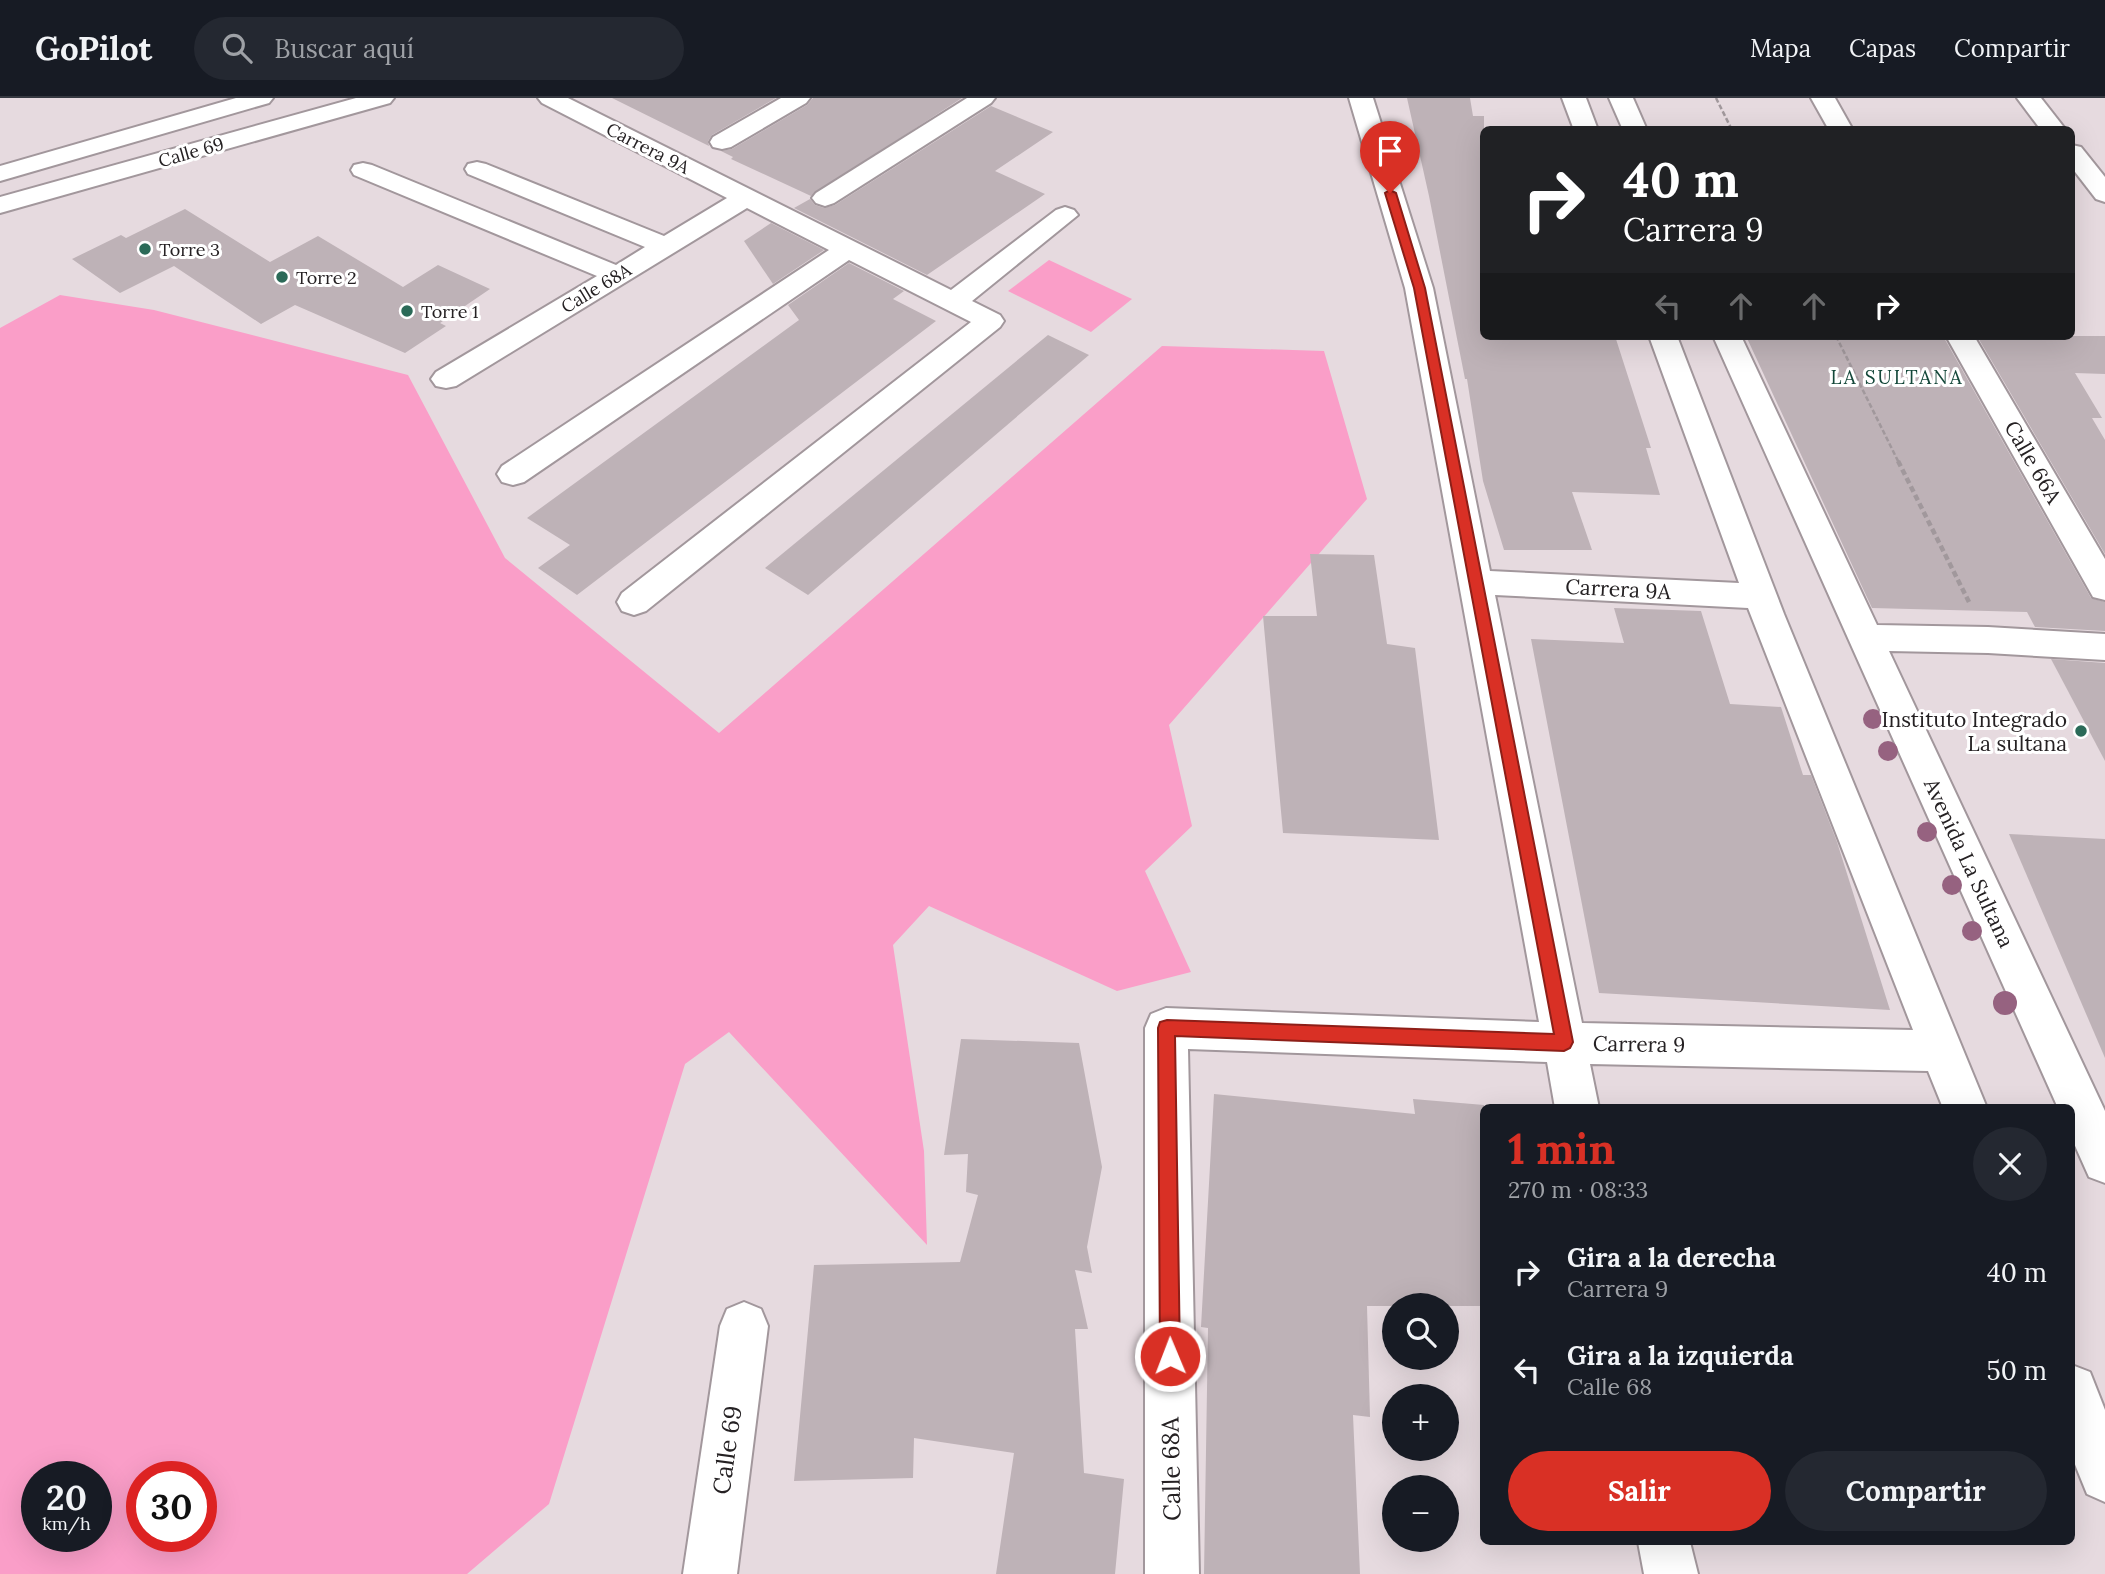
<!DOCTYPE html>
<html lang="es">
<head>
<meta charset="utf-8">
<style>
  :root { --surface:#171b24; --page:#242831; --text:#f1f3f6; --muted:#9ea1a6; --line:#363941; --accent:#d93025 }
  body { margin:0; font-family:Lora,serif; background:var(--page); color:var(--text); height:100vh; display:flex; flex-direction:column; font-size:26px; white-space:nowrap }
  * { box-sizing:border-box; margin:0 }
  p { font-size:23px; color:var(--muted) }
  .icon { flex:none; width:38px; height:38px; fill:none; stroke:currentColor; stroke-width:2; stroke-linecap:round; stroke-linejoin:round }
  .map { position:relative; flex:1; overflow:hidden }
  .side { position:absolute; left:1480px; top:1006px; width:595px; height:441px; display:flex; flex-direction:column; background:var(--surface); border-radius:10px; box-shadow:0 7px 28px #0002 }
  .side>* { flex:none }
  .top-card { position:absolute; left:1480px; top:28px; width:595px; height:214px; border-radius:10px; box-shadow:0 7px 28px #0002; background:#202124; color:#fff; overflow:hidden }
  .tools { position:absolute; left:1382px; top:1195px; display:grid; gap:14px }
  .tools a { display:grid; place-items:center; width:77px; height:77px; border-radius:50%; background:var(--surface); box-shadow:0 7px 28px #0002; font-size:35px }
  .speed { position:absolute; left:21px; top:1363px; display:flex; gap:14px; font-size:35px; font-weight:700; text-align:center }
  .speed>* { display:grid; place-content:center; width:91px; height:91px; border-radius:50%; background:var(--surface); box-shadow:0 7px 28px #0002; line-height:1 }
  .speed small { font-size:18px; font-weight:400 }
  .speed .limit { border:10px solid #d22; background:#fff; color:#111 }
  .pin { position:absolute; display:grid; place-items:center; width:60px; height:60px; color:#fff; margin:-72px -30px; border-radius:50% 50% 50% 0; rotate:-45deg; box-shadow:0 0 7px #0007 }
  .pin .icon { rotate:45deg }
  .me { position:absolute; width:77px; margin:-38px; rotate:359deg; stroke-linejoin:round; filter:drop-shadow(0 0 5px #0008) }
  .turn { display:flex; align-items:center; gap:24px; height:147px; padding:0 28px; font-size:32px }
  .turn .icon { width:91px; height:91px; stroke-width:2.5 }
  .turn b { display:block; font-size:49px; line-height:60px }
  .lanes { display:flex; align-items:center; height:66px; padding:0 28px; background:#0003; justify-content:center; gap:35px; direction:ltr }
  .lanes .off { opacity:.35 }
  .round { display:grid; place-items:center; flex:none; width:74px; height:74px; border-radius:37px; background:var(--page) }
  .overview { display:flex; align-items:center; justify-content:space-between; height:119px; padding:0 28px }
  h1 { font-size:42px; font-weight:700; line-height:52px; color:var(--accent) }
  .action { display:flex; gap:14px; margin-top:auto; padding:14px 28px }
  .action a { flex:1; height:80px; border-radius:42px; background:var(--accent); color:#fff; font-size:28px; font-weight:700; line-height:80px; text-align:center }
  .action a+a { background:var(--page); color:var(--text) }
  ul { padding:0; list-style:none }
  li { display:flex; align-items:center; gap:21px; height:98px; padding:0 28px }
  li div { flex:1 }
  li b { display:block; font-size:26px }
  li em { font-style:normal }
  header { display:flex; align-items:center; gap:42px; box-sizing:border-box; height:98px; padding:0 35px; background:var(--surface); border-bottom:2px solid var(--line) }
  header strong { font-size:33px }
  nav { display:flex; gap:38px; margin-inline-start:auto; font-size:24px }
  .search { width:490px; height:63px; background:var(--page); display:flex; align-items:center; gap:18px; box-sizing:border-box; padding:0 24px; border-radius:38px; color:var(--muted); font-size:26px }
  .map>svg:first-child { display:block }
</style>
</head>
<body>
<header>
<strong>GoPilot</strong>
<div class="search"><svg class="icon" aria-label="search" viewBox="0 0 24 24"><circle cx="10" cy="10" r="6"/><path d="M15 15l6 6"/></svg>Buscar aquí</div>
<nav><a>Mapa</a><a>Capas</a><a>Compartir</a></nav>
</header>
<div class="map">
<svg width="2105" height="1476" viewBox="0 0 2105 1476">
  <rect width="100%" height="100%" fill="#e6dadf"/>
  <g fill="#fa9ec8" fill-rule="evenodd">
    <path d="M1049 162 1132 201 1091 234 1008 193Z"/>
    <path d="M60 197 154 212 408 277 505 460 719 635 1162 248 1324 253 1367 401 1169 627 1192 728 1145 773 1191 874 1117 893 929 808 893 847 924 1053 927 1147 729 934 685 966 549 1406 467 1476H0V230ZM37 1379H96V1438H37ZM142 1379H201V1438H142Z"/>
  </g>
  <g fill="#beb2b7">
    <path d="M612 0H776L712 37 708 43 709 48Z"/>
    <path d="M813 0H962L811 98 731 61 733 59 721 53 732 51 807 7Z"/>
    <path d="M1407 0H1470L1473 18H1484V238H1615L1651 350H1646L1660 397 1572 394 1592 452H1504L1483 383 1467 281H1465L1429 98Z"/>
    <path d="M991 8 1053 34 995 73 1045 96 927 177 794 110 810 101 815 107 824 110 835 107Z"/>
    <path d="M185 111 270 164 318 138 403 189 438 167 490 191 440 225 446 228 405 255 295 207 261 226 174 168 120 195 72 161 121 137 126 140Z"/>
    <path d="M771 125 824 152 773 186 744 143Z"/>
    <path d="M849 165 904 193 893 201 936 223 577 497 538 470 570 447 527 420 799 222 788 207Z"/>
    <path d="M1048 237 1089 257 808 497 765 470Z"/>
    <path d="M1746 238H1943L2091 500 2105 504V533L2035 529 2027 514 1872 510Z"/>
    <path d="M1977 238H2105V276L2075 275 2102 320H2092L2105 342V456Z"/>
    <path d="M1310 456 1374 457 1387 546 1415 550 1439 742 1283 735 1263 518H1317Z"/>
    <path d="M1614 510 1701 513 1730 606 1781 609 1803 677H1811L1837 744 1890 912 1599 895 1531 541 1624 545Z"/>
    <path d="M2051 561 2105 565V663Z"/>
    <path d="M2009 736 2105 741V960Z"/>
    <path d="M961 941 1079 945 1102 1069 1087 1149 1092 1175 1075 1172 1088 1231H1075L1084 1375 1124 1381 1115 1476H996L1014 1355 914 1340 913 1380 794 1383 814 1167 960 1164 978 1097 966 1094 968 1056 944 1057Z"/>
    <path d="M1214 996 1415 1016 1413 1001 1484 1007V1208H1367L1370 1319 1353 1317 1360 1476H1204L1208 1230 1201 1229Z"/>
  </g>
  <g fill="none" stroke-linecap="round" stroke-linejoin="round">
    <defs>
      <g id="minor">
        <path d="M236 0H273L269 5 0 83V68Z"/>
        <path d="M356 0H394L390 5 0 115V99Z"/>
        <path d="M538 0H568L951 192 1056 112 1065 109 1074 112 1078 117 972 203 1000 217 1004 223 1000 229 646 513 634 517 622 513 617 504 622 495 971 224 849 162 524 384 513 387 502 384 497 376 502 368 829 152 747 110 456 288 446 290 436 288 431 281 436 274 597 178 354 77 351 72 354 67 363 65 372 67 616 167 645 149 468 76 465 71 468 66 477 64 486 66 664 138 727 100 542 5Z"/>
        <path d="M781 0H810L806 5 731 49 722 51 713 49 710 44 713 39Z"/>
        <path d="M967 0H995L991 5 834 105 825 108 816 105 812 100 816 95Z"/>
        <path d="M1349 0H1373L1433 190 1490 473 1739 485 1649 238H1677L1784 516 1987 1010H1943L1928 973 1590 966 1599 1010H1555L1547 964 1188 951 1199 1476H1145V930L1151 916 1166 910 1539 924 1405 190ZM1495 497 1748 510 1913 932 1582 925Z"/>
        <path d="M1562 0H1586L1598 32H1574Z"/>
        <path d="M1609 0H1633L1647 32H1623Z"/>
        <path d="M1811 0H1835L1853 32H1829Z"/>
        <path d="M2017 0H2041L2066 32H2041Z"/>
        <path d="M2072 47 2081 49 2105 79V104L2096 101 2072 70Z"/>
        <path d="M1713 238H1741L1877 527 1988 529 2105 536V562L1988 555 1889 553 2105 1013V1085L2089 1079 2072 1041V1010H2058Z"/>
        <path d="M1946 238H1974L2105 461V502L2093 499Z"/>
        <path d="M744 1204 761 1211 768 1228 737 1476H683L720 1228 727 1211Z"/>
        <path d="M2072 1267 2090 1274 2105 1312V1404L2087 1396 2072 1359Z"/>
        <path d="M1638 1444H1690L1698 1476H1644Z"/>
      </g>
    </defs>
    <use href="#minor" stroke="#a2979c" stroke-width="4"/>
    <g stroke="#a1989c" stroke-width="2.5" stroke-dasharray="5 2.5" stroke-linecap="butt">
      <path d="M1716 0 1732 32"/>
      <path d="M1836 238 1899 365"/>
    </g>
    <path stroke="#a1989c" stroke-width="4.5" stroke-dasharray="6 3.5" stroke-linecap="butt" d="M1898 363 1969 504"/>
    <use href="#minor" fill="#fff" fill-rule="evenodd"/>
  </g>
  <g fill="#966280">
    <circle cx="1873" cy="621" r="10"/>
    <circle cx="1888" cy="653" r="10"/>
    <circle cx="1927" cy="734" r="10"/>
    <circle cx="1952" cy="787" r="10"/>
    <circle cx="1972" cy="833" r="10"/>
    <circle cx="2005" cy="905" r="12"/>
  </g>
  <path fill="#d93025" stroke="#8d1f18" stroke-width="2" d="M1390 92 1396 95 1425 190 1573 944 1570 950 1564 953 1175 938 1180 1258 1177 1265 1170 1268 1163 1265 1160 1258 1158 930 1160 924 1167 922 1554 936 1414 190 1385 95Z"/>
  <g fill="#2b6a58" stroke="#fff" stroke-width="2.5">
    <circle cx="145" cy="151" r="7"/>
    <circle cx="282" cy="179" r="7"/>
    <circle cx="407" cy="213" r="7"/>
    <circle cx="2081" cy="633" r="7"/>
  </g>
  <g text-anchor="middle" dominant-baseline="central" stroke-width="6" stroke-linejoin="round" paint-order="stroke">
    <g font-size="18" fill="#252123" stroke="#fff">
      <text transform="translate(648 50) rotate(27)">Carrera 9A</text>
      <text transform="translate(191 54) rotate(-16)">Calle 69</text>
      <text transform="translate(596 190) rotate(-31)">Calle 68A</text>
    </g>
    <g font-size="18" fill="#252123" stroke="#fff" text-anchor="start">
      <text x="159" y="151">Torre 3</text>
      <text x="296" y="179">Torre 2</text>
      <text x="421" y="213">Torre 1</text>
    </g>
    <g font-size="19" letter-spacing="2" fill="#14483a" stroke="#fff">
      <text x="1897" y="279">LA SULTANA</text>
    </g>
    <g font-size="21" fill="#252123" stroke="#fff">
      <text transform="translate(2033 364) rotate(60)">Calle 66A</text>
      <text transform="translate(1618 491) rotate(3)">Carrera 9A</text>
      <text transform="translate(1969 765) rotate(65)">Avenida La Sultana</text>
      <text transform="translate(1639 946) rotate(1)">Carrera 9</text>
    </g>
    <g font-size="21" fill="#252123" stroke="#fff" text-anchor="end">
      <text x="2067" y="621">Instituto Integrado<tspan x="2067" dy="24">La sultana</tspan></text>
    </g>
    <g font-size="24" fill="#252123" stroke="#fff">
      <text transform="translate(727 1352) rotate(-82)">Calle 69</text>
      <text transform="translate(1171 1371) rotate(-91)">Calle 68A</text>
    </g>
  </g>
</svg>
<div class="tools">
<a><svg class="icon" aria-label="search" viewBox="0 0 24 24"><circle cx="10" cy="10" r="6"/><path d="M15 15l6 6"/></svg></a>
<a>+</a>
<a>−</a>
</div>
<div class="speed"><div>20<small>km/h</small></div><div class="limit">30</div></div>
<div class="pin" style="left:1390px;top:95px;background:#d93025"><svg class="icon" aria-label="arrive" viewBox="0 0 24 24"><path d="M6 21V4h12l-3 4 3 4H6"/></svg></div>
<svg class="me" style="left:1170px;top:1258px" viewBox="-20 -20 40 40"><circle r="17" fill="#d93025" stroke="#fff" stroke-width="3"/><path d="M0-11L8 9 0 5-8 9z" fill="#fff"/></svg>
<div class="top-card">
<div class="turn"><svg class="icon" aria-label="right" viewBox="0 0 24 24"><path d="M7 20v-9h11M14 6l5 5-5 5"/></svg><div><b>40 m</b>Carrera 9</div></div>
<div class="lanes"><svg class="icon off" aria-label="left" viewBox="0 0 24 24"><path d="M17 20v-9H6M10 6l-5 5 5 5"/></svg><svg class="icon off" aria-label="ahead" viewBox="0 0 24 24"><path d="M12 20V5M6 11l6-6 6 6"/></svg><svg class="icon off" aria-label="ahead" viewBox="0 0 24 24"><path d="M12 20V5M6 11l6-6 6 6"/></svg><svg class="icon" aria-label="right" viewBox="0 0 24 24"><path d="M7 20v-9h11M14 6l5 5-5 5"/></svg></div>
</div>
<section class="side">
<div class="overview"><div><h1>1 min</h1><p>270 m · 08:33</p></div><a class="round"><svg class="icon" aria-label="close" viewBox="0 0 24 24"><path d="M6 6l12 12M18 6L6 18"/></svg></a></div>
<ul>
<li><svg class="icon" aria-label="right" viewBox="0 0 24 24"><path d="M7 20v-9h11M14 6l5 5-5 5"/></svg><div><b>Gira a la derecha</b><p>Carrera 9</p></div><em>40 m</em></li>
<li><svg class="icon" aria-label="left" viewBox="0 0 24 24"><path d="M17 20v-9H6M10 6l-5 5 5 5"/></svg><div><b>Gira a la izquierda</b><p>Calle 68</p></div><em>50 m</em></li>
</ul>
<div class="action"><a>Salir</a><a>Compartir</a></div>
</section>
</div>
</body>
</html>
